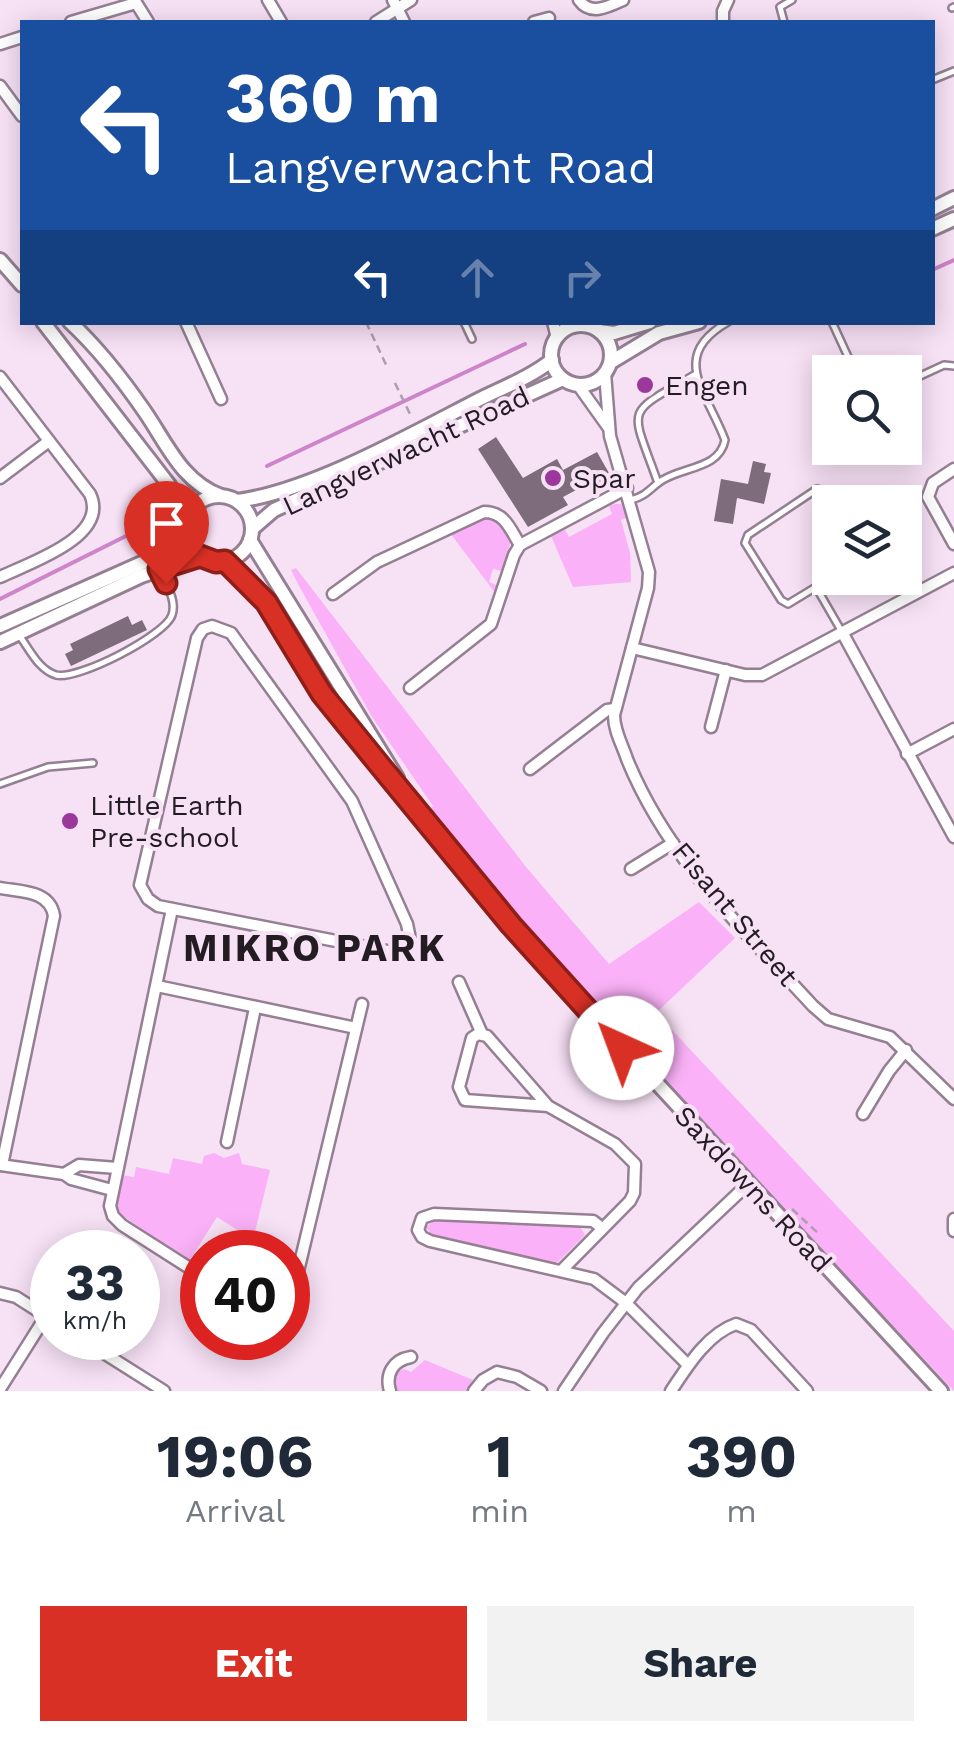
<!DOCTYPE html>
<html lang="en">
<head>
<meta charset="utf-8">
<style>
  :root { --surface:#fff; --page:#f2f2f3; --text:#1f2937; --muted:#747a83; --accent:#d93025 }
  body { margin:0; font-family:"Work Sans",sans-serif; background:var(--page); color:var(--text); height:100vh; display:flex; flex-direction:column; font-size:38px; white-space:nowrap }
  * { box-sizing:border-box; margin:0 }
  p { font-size:32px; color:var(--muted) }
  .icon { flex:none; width:55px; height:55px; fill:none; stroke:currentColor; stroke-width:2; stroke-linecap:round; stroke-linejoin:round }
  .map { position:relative; height:1391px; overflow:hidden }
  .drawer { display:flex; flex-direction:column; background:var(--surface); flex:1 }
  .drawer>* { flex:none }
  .hud { position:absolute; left:20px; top:20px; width:915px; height:305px; border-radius:0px; box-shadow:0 5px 25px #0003; background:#1a4fa0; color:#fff; overflow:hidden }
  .tools { position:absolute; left:812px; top:355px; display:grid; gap:20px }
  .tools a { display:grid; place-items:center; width:110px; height:110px; border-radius:0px; background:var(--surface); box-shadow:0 5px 25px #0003; font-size:50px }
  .speed { position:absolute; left:30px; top:1230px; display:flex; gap:20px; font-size:50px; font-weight:700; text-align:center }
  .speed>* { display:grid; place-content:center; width:130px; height:130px; border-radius:50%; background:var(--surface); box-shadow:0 5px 25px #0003; line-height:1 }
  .speed small { font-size:25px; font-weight:400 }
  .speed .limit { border:15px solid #d22; background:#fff; color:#111 }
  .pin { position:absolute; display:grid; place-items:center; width:85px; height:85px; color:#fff; margin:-102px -42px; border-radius:50% 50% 50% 0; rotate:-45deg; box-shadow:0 0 10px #0007 }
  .pin .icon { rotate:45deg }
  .me { position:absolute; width:110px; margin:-55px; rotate:317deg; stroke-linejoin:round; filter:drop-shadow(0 0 8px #0008) }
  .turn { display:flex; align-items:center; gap:35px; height:210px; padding:0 40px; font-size:45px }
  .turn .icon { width:130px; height:130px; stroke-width:2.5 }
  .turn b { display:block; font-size:70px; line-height:85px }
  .lanes { display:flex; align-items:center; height:95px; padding:0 40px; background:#0003; justify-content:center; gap:50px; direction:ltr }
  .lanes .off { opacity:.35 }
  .eta { display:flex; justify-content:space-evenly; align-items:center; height:170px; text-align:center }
  .eta b { font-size:60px; font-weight:700; line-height:70px }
  .action { display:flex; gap:20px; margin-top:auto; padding:20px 40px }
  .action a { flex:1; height:115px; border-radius:0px; background:var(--accent); color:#fff; font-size:40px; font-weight:700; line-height:115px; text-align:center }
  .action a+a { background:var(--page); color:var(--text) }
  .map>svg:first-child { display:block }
</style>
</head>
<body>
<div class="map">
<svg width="954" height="1391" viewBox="0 0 954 1391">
  <rect width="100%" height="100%" fill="#f7e1f5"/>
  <g fill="#fab1f7">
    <path d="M615 504H621L629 517 621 520 630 553 631 582 573 587 551 536 565 530 569 537 612 514 609 506Z"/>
    <path d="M484 517C499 516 505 529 511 540L503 571 493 569 489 582 498 586 496 594 450 533Z"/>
    <path d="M296 568 526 867 609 964 699 902 735 938 656 1013 954 1331V1391L591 1002 450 835 430 809 433 806 372 717 298 584 291 570Z"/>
    <path d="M214 1153 224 1158 239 1153 242 1164 270 1170 253 1240 217 1217 189 1261 119 1213 116 1201 121 1175 134 1177 136 1167 169 1174 173 1158 202 1164 204 1156Z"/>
    <path d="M435 1220 579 1225 585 1235 558 1262 552 1264 433 1237 426 1227Z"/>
    <path d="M425 1360 473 1380 467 1391H394L392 1379 396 1372 404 1369 411 1372Z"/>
  </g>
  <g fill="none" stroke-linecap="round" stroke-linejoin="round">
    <g stroke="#cd84ca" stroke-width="4">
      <path d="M932 270 954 260"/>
      <path d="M267 466 525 344"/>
      <path d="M0 599 130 534"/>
    </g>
  </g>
  <g fill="#7e6b7c">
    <path d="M496 437 523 478 557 459 563 470 597 452 609 473 608 479 600 483 597 479 563 497 568 505 528 527 478 449Z"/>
    <path d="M753 461 766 464 764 472 771 473 764 504 737 498 733 524 714 521 721 479 748 484Z"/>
    <path d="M128 616 132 625 142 620 147 630 71 666 65 654 73 650 70 644Z"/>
  </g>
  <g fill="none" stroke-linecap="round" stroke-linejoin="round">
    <defs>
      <g id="service">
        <path d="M952 8 954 7"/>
        <path d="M784 22 780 7 792 0"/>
        <path d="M932 80 954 71"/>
        <path d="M464 322 472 339"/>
        <path d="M832 322 855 372"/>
        <path d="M905 383 944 365 954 366"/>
        <path d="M658 483C630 404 623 416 696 374"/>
        <path d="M631 500C645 496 648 491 658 483 679 466 719 471 725 440 707 392 668 356 728 322"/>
        <path d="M830 503 822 491 817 489 748 535 745 543 781 600 788 604 816 587 842 632"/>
        <path d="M816 587 830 577"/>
        <path d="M19 635C30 650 38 669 56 675 76 681 165 636 172 615 177 600 166 585 160 571"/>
        <path d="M0 784 48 767 93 763"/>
      </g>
      <g id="minor">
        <path d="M268 0 281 22"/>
        <path d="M393 0 404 22"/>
        <path d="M579 0C590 16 608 7 623 0"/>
        <path d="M135 1 148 22"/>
        <path d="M71 22 136 3"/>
        <path d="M376 22 411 0"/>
        <path d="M534 22 549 18"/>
        <path d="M723 22V11L728 0"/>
        <path d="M0 44 22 37"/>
        <path d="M0 86 22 116"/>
        <path d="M186 322 221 399"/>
        <path d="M553 322 557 338"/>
        <path d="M580 322 584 326"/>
        <path d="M605 373 610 436 649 572 648 588 614 715C614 731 622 744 627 759 666 856 743 930 813 1006L828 1019 890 1037 954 1099"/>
        <path d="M0 377 90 494C110 537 29 563 0 577"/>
        <path d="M578 385 608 427"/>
        <path d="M954 469 933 483 928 497 954 544"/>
        <path d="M0 478 49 441"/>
        <path d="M333 594 377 562 484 512C505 512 510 529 520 545"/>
        <path d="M212 626 231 633 352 801 407 924 410 939 397 953 158 906 148 899 140 885 197 638 203 629Z"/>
        <path d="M842 632 954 837"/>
        <path d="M632 648 745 675H762L954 573"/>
        <path d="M410 688 491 624 514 555 520 545 627 488"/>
        <path d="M711 727 726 670"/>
        <path d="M907 754 954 729"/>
        <path d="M530 769 607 710 615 709"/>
        <path d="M631 869 673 843"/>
        <path d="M0 888C21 892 50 890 54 916L2 1165"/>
        <path d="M172 909 110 1206 113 1216 122 1225 202 1276"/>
        <path d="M459 982 482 1034"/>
        <path d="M157 986 356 1028"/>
        <path d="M548 1106 487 1036 478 1034 472 1038 459 1087 465 1100 548 1106 615 1144 635 1164 634 1193 630 1201 561 1271"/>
        <path d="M863 1114 889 1071 906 1050"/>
        <path d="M227 1142 255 1008"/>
        <path d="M0 1165 64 1174 71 1179 112 1190"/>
        <path d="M64 1174 79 1165 117 1168"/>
        <path d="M954 1219V1231"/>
        <path d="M602 1228 593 1221 434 1214 422 1218 418 1230 422 1237 430 1241 594 1279 626 1303 687 1364"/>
        <path d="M0 1293 16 1297 52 1320"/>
        <path d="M288 1313 362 1004"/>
        <path d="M80 1338 164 1391"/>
        <path d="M0 1389 46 1316"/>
        <path d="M390 1391C385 1374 393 1360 411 1357"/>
        <path d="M474 1391 483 1380 497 1372 517 1377 541 1391"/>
        <path d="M564 1391 603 1333 638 1288 748 1184"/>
        <path d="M671 1391C687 1367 707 1334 736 1324L751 1330 807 1391"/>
      </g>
      <g id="tertiary">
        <path d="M932 209 954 198"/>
        <path d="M932 229 954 219"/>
        <path d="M0 260 22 285"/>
        <path d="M43 322 169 485 186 526"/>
        <path d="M70 322C99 349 123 380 145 412 167 444 182 482 221 496"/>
        <circle cx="581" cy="355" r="30"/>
        <path d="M599 331 614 333 650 322"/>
        <path d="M611 362 659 333 699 322"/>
        <circle cx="219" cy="529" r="33"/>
        <path d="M237 501C311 491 410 435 478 400 502 388 531 377 552 360"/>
        <path d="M252 529 274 510 563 379"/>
        <path d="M250 540 397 778"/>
        <path d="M225 561 265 601 322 695 511 925 941 1391"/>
        <path d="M0 626 153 558 186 535"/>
        <path d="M0 642 141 576 200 556"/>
      </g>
    </defs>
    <use href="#service" stroke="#948092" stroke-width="10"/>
    <use href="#minor" stroke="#948092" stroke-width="15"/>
    <use href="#tertiary" stroke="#948092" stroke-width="18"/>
    <g stroke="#ae9ead" stroke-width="2.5" stroke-dasharray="8 5" stroke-linecap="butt">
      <path d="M366 322 388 369"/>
      <path d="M395 383 410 414"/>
      <path d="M792 1209 820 1235"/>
    </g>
    <use href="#service" stroke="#fff" stroke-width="5"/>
    <use href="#minor" stroke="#fff" stroke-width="10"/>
    <use href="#tertiary" stroke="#fff" stroke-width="12"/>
  </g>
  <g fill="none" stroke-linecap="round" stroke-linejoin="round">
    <defs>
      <path id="route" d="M166 583 159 569 200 556 216 562 225 561 266 602 322 694 382 768 511 925 622 1048"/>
    </defs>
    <use href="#route" stroke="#8d1f18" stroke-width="25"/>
    <use href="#route" stroke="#d93025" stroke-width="18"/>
  </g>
  <g fill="#9c379b" stroke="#f7e1f5" stroke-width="4">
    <circle cx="645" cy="385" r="10"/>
    <circle cx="553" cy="478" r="10"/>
    <circle cx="70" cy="821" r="10"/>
  </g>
  <g text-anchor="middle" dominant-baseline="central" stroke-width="8" stroke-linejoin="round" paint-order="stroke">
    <g font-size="28" fill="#231c23" stroke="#f7e1f5" text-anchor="start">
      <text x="665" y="385">Engen</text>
      <text x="573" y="478">Spar</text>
      <text x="90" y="805">Little Earth<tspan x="90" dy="32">Pre-school</tspan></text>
    </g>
    <g font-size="28" fill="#231c23" stroke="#f7e1f5">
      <text transform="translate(406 451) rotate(-25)">Langverwacht Road</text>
      <text transform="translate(735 914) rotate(50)">Fisant Street</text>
      <text transform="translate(753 1189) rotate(47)">Saxdowns Road</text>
    </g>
    <g font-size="38" font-weight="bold" letter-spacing="2.5" fill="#231c23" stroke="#f7e1f5">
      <text x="315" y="948">MIKRO PARK</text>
    </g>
  </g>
</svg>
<div class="tools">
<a><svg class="icon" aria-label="search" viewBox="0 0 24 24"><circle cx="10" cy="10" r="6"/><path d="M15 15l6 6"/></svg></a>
<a><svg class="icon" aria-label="layers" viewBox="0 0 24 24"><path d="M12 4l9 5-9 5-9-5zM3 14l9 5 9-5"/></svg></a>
</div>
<div class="speed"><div>33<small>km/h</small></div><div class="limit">40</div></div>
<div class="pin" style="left:166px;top:583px;background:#d93025"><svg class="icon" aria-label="arrive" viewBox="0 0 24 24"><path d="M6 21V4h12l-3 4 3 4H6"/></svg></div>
<svg class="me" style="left:622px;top:1048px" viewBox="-20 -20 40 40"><circle r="19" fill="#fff"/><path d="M0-13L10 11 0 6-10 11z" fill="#d93025"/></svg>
<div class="hud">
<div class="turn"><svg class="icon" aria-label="left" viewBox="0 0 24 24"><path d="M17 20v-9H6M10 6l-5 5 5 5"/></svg><div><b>360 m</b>Langverwacht Road</div></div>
<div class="lanes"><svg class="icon" aria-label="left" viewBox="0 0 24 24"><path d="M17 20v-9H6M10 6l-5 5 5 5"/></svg><svg class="icon off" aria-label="ahead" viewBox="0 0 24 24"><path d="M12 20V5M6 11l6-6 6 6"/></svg><svg class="icon off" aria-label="right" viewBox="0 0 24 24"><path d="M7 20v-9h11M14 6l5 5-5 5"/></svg></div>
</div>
</div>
<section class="drawer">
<div class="eta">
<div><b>19:06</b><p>Arrival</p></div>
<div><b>1</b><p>min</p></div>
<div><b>390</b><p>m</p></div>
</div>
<div class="action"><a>Exit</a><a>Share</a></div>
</section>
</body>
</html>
